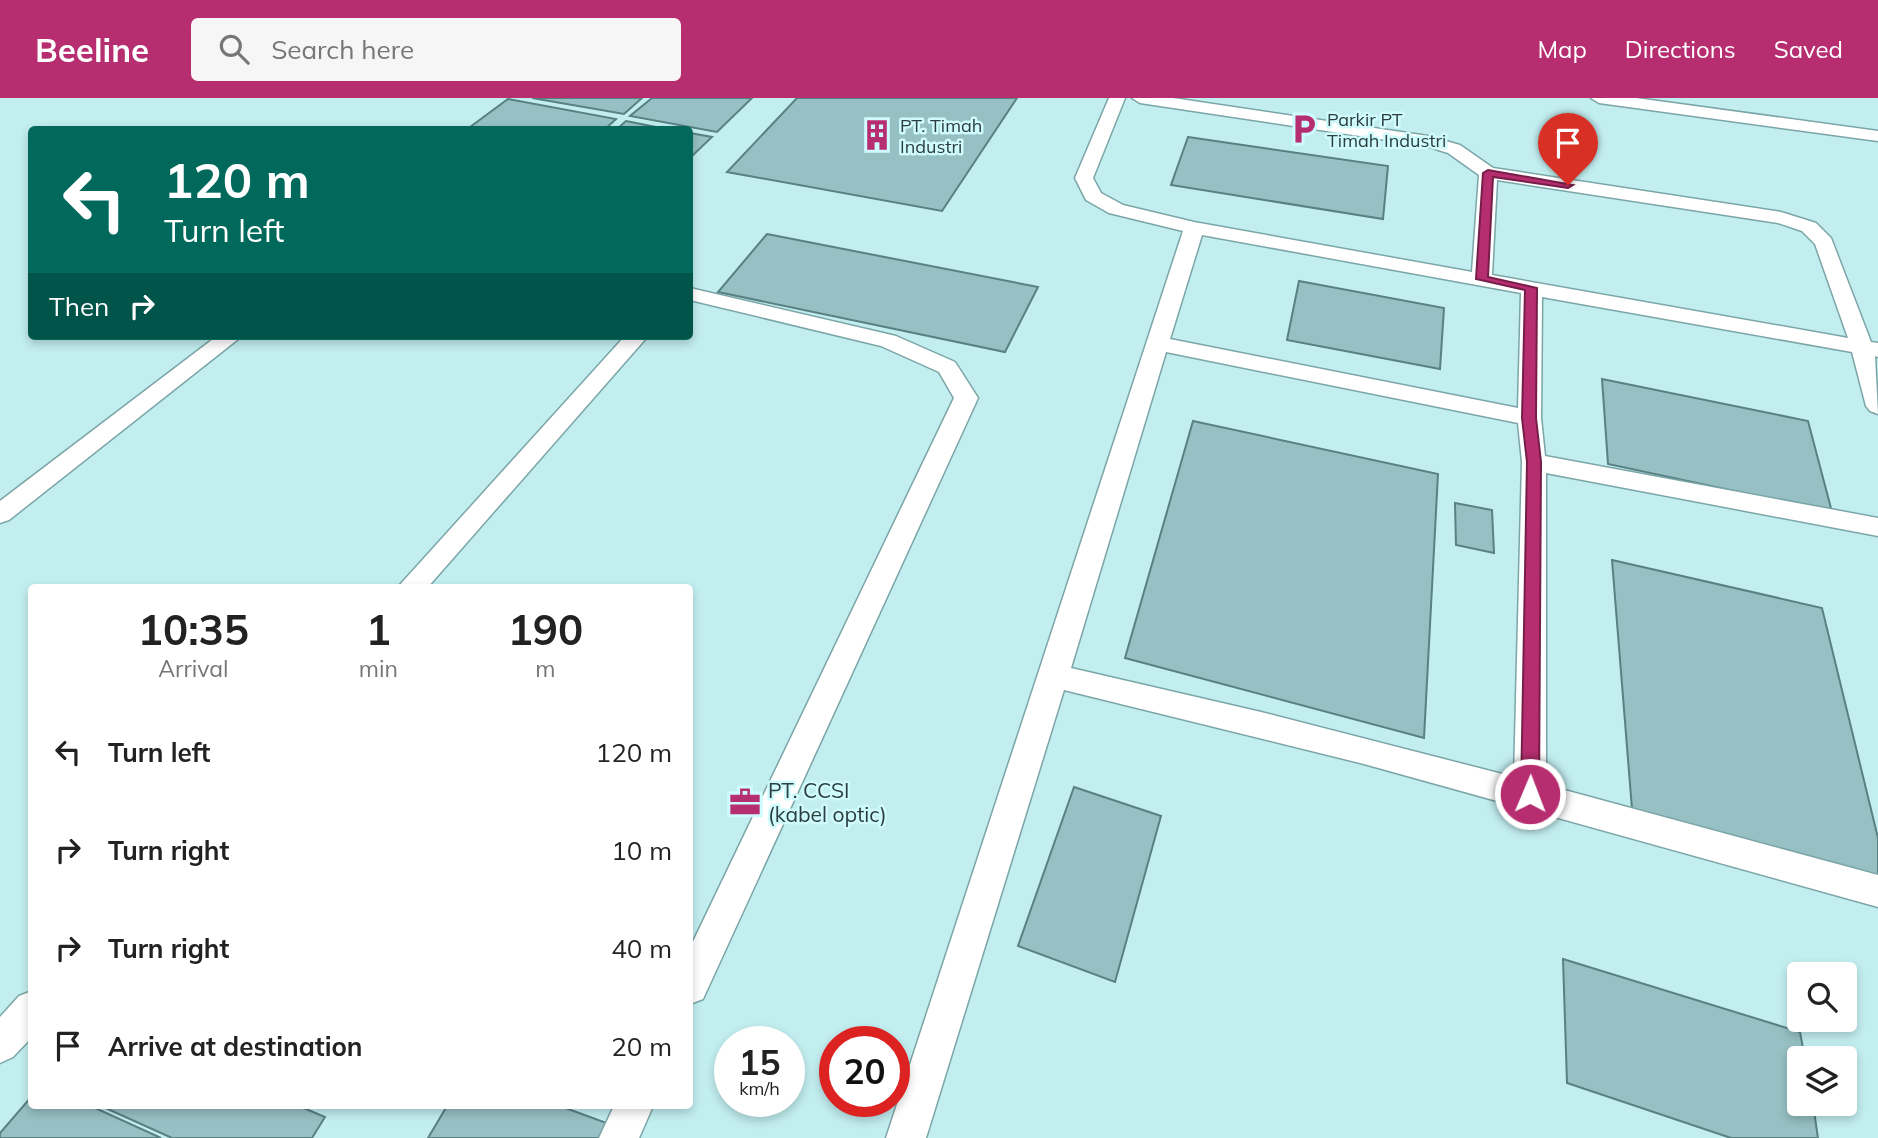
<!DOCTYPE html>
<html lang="en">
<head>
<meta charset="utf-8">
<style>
  :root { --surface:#fff; --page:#f6f6f6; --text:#222; --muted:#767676; --accent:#b62e70 }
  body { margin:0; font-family:Mulish,sans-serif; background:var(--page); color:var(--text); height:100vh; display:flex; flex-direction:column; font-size:26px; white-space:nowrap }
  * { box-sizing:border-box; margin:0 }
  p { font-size:23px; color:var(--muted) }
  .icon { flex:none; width:38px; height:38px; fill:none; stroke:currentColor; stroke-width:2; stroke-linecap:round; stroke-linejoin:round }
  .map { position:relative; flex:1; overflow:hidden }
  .sheet { position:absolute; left:28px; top:486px; width:665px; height:525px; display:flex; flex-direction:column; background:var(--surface); border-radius:7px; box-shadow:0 4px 10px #0003 }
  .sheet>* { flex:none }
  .banner { position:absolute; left:28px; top:28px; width:665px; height:214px; border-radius:7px; box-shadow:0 4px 10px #0003; background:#00695c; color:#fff; overflow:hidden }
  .fabs { position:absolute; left:1787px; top:864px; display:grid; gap:14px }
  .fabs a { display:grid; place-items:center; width:70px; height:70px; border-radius:7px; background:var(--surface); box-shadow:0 4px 10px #0003; font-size:35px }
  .speed { position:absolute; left:714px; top:928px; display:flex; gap:14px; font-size:35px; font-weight:700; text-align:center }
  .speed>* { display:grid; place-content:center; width:91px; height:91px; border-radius:50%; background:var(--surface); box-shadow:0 4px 10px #0003; line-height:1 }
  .speed small { font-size:18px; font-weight:400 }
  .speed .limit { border:10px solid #d22; background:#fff; color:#111 }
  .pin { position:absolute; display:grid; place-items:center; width:60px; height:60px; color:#fff; margin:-72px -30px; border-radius:50% 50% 50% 0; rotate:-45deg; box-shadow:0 0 7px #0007 }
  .pin .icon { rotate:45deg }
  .me { position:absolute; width:77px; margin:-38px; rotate:1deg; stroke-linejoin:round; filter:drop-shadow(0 0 5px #0008) }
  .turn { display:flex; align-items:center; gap:24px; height:147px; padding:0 21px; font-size:32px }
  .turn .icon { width:91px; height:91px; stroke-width:2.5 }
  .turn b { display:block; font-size:49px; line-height:60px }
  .then { display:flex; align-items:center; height:66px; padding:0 21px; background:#0003; gap:14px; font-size:26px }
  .eta { display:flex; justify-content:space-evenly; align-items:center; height:119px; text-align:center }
  .eta b { font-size:42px; font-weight:700; line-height:49px }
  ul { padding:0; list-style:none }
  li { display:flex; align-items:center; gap:21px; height:98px; padding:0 21px }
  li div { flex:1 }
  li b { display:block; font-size:26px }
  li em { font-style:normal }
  header { display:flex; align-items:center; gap:42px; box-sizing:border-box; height:98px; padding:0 35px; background:var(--accent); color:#fff }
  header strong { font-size:33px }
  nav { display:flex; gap:38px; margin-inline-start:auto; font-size:24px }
  .search { width:490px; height:63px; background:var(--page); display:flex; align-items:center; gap:18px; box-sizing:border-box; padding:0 24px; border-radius:7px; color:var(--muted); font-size:26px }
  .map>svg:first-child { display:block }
</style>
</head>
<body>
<header>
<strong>Beeline</strong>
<div class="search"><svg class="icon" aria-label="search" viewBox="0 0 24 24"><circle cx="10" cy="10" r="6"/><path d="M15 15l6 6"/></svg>Search here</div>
<nav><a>Map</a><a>Directions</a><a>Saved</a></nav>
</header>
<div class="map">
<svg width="1878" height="1040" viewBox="0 0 1878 1040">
  <rect width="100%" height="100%" fill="#c2eef0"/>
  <g fill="#96c0c3" stroke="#588183" stroke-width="2">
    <path d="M532 0H642L624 16Z"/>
    <path d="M652 0H752L717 34 630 18Z"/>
    <path d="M797 0H1017L942 113 727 74Z"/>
    <path d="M508 1 616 21 604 32H466Z"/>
    <path d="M626 23 671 32H616Z"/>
    <path d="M690 35 712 39 690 60Z"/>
    <path d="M1188 39 1388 68 1383 121 1171 87Z"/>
    <path d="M767 136 1038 189 1005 254 718 194Z"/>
    <path d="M1299 183 1444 210 1440 271 1287 242Z"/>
    <path d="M1602 281 1808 323 1832 414 1608 366Z"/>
    <path d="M1193 323 1438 376 1424 640 1125 560Z"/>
    <path d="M1455 405 1492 412 1494 455 1456 447Z"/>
    <path d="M1612 462 1822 510 1878 740V779L1632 711Z"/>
    <path d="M1074 689 1161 718 1115 884 1018 848Z"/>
    <path d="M1563 861 1800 934 1805 961H1799V1006H1813L1818 1040H1731L1567 985Z"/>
    <path d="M32 998V1008H91L161 1040H0V1035Z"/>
    <path d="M101 1008H299L325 1019 312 1040H172Z"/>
    <path d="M447 1008H560L612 1027 605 1040H428Z"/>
  </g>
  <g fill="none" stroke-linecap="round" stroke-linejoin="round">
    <defs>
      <g id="service">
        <path d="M1109 0H1125L1093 80 1101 95 1123 107 1194 124 1472 174 1479 77 1448 55 1426 48 1140 5 1132 0H1173L1428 38 1460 47 1493 70 1781 114 1816 125 1831 140 1871 244 1878 245V259L1875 258 1878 316 1870 313 1866 308 1852 254 1542 199 1541 320 1545 358 1878 420V438L1546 375V687L1878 777V809L1364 666 1064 592 926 1040H886L1183 133 1109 115 1086 102 1075 80ZM1497 82 1778 125 1802 133 1815 146 1848 240 1492 177ZM1202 137 1521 195 1518 310 1170 241ZM1166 254 1518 325 1522 364 1514 679 1261 614 1071 570Z"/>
        <path d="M1591 0H1636L1878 33V43L1599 5Z"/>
        <path d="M690 190 896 238 955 264 978 300 703 901 690 906V850L954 300 939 274 881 248 690 202Z"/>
        <path d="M217 238H242L9 422 0 425V403Z"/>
        <path d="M625 238H648L427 490H397Z"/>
        <path d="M32 893V939L13 959 0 965V919L19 898Z"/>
        <path d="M614 1008H653L639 1040H599Z"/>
      </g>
    </defs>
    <use href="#service" stroke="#7ba5a7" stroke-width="3"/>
    <use href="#service" fill="#fff" fill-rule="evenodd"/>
  </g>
  <path fill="#b62e70" stroke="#761e49" stroke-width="2" d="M1488 72 1573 87 1568 90 1493 79 1488 179 1537 190 1536 320 1541 364 1539 696 1537 702 1530 705 1524 702 1521 696 1527 364 1522 320 1525 192 1476 181 1483 75Z"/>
  <defs>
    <symbol id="parking-bare" viewBox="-9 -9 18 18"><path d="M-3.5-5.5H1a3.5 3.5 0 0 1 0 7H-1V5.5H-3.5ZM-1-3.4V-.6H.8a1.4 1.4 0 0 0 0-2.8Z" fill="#b62e70" stroke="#cffbfd" stroke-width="2.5" paint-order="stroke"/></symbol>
    <symbol id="building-bare" viewBox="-9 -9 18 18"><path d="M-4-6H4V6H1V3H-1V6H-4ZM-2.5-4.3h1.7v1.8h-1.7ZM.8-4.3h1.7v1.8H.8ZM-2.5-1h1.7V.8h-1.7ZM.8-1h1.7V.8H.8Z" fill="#b62e70" stroke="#cffbfd" stroke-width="2.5" paint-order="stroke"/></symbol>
    <symbol id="office-bare" viewBox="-9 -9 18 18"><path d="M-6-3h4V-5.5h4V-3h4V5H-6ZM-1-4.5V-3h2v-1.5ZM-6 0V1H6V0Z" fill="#b62e70" stroke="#cffbfd" stroke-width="2.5" paint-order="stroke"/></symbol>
  </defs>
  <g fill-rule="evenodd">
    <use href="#parking-bare" x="1282" y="9" width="44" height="44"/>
    <use href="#building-bare" x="855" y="15" width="44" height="44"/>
    <use href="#office-bare" x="723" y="682" width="44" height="44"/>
  </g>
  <g text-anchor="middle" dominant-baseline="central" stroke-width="5" stroke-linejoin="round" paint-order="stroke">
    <g font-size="18" fill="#2c3e3f" stroke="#cffbfd" text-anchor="start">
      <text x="1327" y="21">Parkir PT<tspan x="1327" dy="21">Timah Industri</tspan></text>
      <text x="900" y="27">PT. Timah<tspan x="900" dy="21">Industri</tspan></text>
    </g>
    <g font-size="21" fill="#2c3e3f" stroke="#cffbfd" text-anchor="start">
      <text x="768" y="692">PT. CCSI<tspan x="768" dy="24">(kabel optic)</tspan></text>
    </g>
  </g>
</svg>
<div class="fabs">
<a><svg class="icon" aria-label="search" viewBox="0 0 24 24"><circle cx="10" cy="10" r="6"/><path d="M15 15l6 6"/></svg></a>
<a><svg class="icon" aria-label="layers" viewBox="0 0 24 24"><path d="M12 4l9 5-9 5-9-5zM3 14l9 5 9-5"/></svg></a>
</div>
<div class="speed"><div>15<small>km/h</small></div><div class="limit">20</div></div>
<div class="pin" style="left:1568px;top:87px;background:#d93025"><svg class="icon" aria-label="arrive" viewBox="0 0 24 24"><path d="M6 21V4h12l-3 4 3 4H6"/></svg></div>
<svg class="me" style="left:1530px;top:696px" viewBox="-20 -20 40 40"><circle r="17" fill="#b62e70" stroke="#fff" stroke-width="3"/><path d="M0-11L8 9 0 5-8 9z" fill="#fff"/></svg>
<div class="banner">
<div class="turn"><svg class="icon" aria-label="left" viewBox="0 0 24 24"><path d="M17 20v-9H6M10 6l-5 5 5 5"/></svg><div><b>120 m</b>Turn left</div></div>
<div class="then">Then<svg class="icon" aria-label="right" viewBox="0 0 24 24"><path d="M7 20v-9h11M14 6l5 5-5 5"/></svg></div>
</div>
<section class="sheet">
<div class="eta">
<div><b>10:35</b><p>Arrival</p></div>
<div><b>1</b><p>min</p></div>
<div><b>190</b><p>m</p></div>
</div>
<ul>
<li><svg class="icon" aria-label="left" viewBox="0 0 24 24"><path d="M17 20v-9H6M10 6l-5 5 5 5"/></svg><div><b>Turn left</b></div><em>120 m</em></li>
<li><svg class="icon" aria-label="right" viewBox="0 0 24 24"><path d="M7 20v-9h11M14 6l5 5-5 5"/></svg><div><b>Turn right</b></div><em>10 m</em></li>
<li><svg class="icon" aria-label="right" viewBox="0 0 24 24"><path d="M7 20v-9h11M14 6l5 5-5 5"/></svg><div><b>Turn right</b></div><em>40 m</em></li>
<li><svg class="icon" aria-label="arrive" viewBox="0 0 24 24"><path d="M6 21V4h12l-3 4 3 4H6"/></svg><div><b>Arrive at destination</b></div><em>20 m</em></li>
</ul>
</section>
</div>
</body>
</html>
